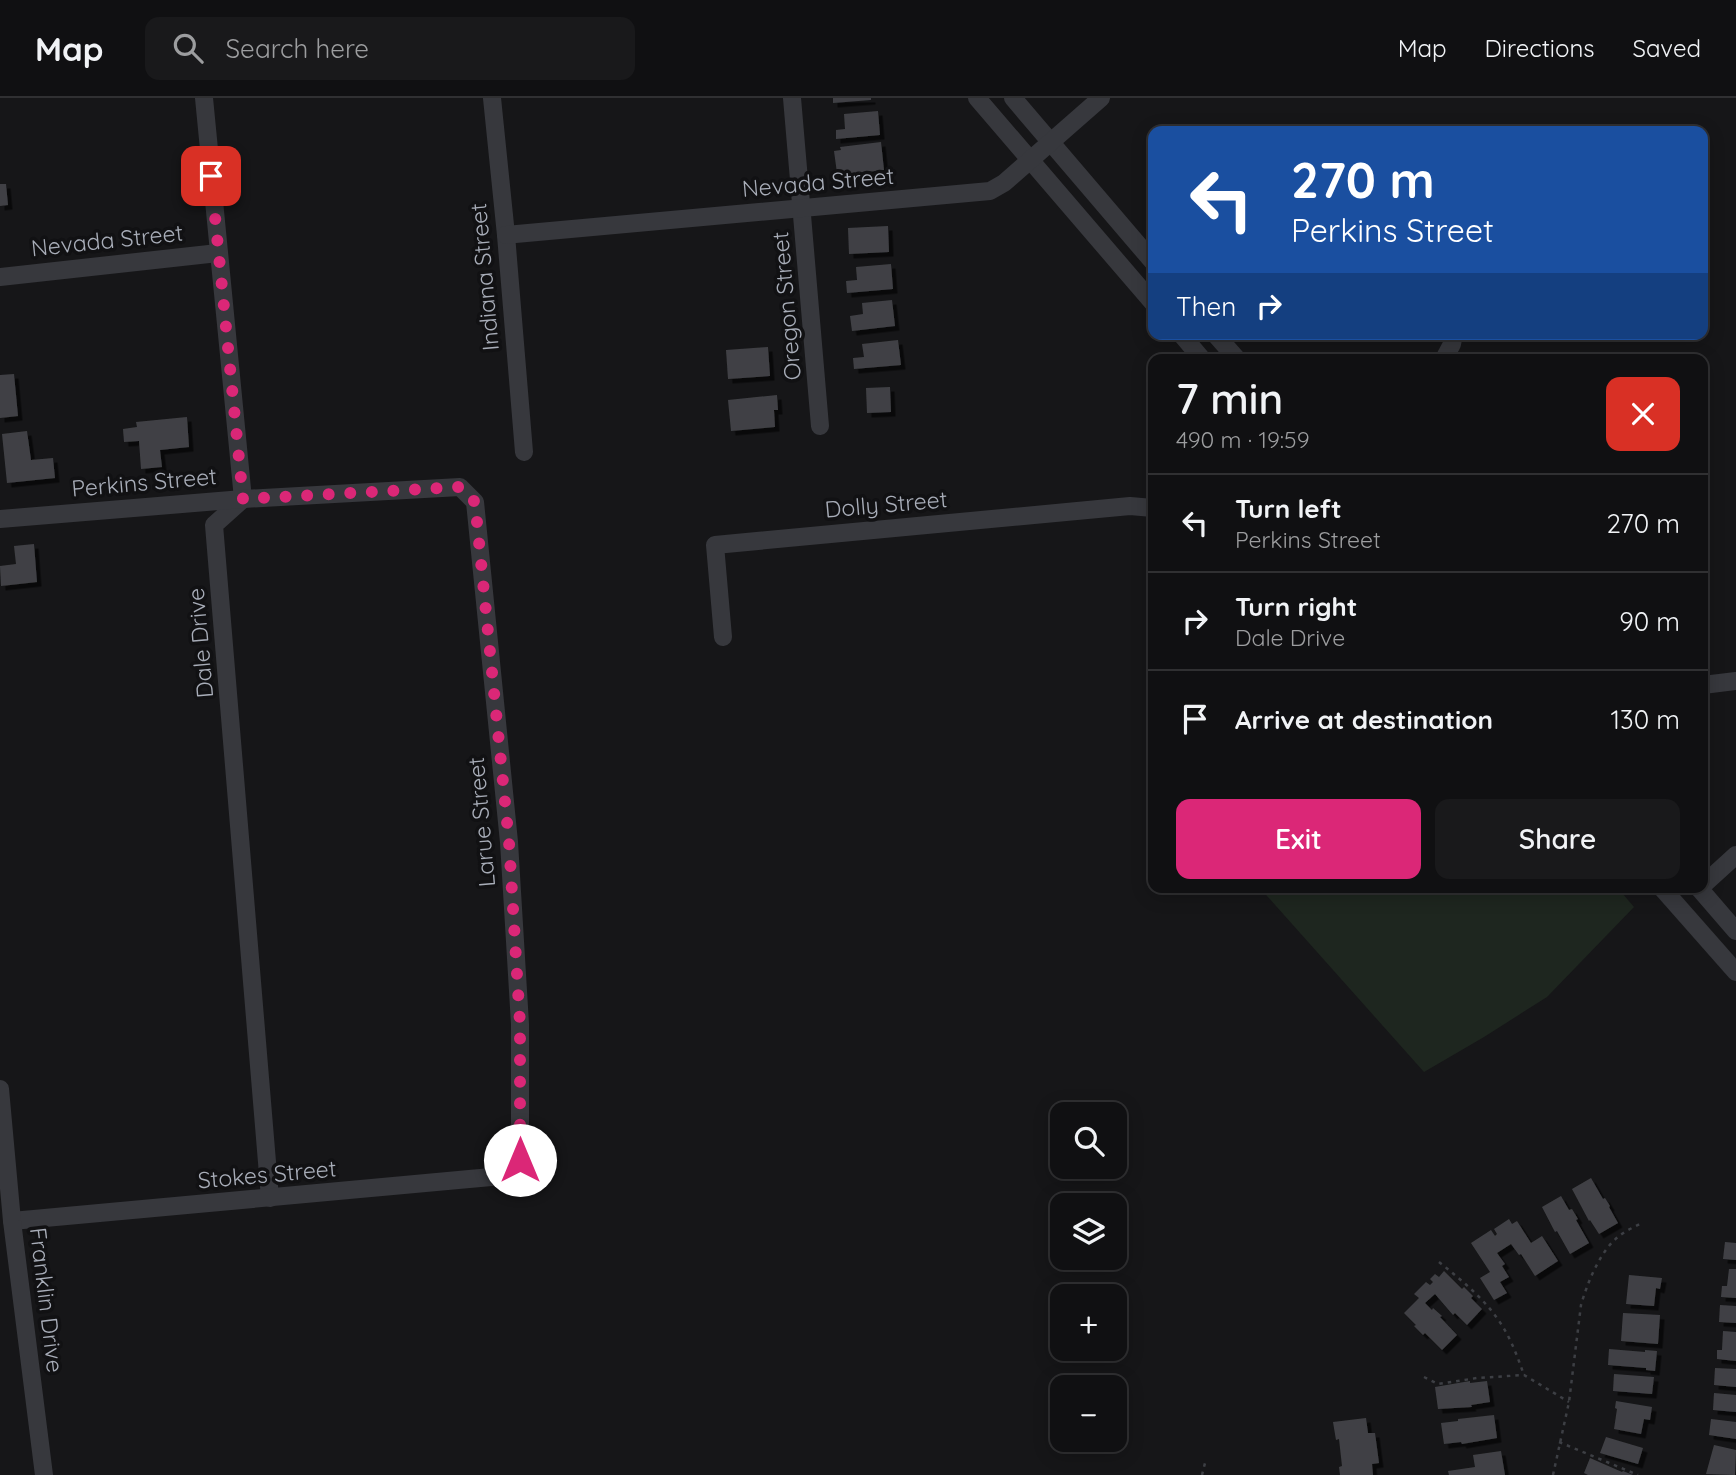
<!DOCTYPE html>
<html lang="en">
<head>
<meta charset="utf-8">
<style>
  :root { --surface:#101012; --page:#19191b; --text:#f1f3f6; --muted:#9c9d9f; --line:#303032; --accent:#db2777 }
  body { margin:0; font-family:Quicksand,sans-serif; background:var(--page); color:var(--text); height:100vh; display:flex; flex-direction:column; font-size:26px; white-space:nowrap }
  * { box-sizing:border-box; margin:0 }
  p { font-size:23px; color:var(--muted) }
  .icon { flex:none; width:38px; height:38px; fill:none; stroke:currentColor; stroke-width:2; stroke-linecap:round; stroke-linejoin:round }
  .map { position:relative; flex:1; overflow:hidden }
  .panel { position:absolute; left:1148px; top:256px; width:560px; height:539px; display:flex; flex-direction:column; background:var(--surface); border-radius:14px; box-shadow:0 4px 18px #0003,0 0 0 2px var(--line) }
  .panel>* { flex:none }
  .top-card { position:absolute; left:1148px; top:28px; width:560px; height:214px; border-radius:14px; box-shadow:0 4px 18px #0003,0 0 0 2px var(--line); background:#1a4fa0; color:#fff; overflow:hidden }
  .controls { position:absolute; left:1050px; top:1004px; display:grid; gap:14px }
  .controls a { display:grid; place-items:center; width:77px; height:77px; border-radius:14px; background:var(--surface); box-shadow:0 4px 18px #0003,0 0 0 2px var(--line); font-size:35px }
  .pin { position:absolute; display:grid; place-items:center; width:60px; height:60px; color:#fff; margin:-30px; border-radius:14px; box-shadow:0 4px 10px #0006 }
  .me { position:absolute; width:77px; margin:-38px; rotate:0deg; stroke-linejoin:round; filter:drop-shadow(0 0 5px #0008) }
  .turn { display:flex; align-items:center; gap:24px; height:147px; padding:0 28px; font-size:32px }
  .turn .icon { width:91px; height:91px; stroke-width:2.5 }
  .turn b { display:block; font-size:49px; line-height:60px }
  .then { display:flex; align-items:center; height:66px; padding:0 28px; background:#0003; gap:14px; font-size:26px }
  .round { display:grid; place-items:center; flex:none; width:74px; height:74px; border-radius:14px; background:var(--page) }
  .overview { display:flex; align-items:center; justify-content:space-between; height:119px; padding:0 28px }
  h1 { font-size:42px; font-weight:600; line-height:52px }
  .cta { display:flex; gap:14px; margin-top:auto; padding:14px 28px }
  .cta a { flex:1; height:80px; border-radius:14px; background:var(--accent); color:#fff; font-size:28px; font-weight:600; line-height:80px; text-align:center }
  .cta a+a { background:var(--page); color:var(--text) }
  ul { padding:0; list-style:none }
  li { display:flex; align-items:center; gap:21px; height:98px; padding:0 28px; border-top:2px solid var(--line) }
  li div { flex:1 }
  li b { display:block; font-size:26px }
  li em { font-style:normal }
  header { display:flex; align-items:center; gap:42px; box-sizing:border-box; height:98px; padding:0 35px; background:var(--surface); border-bottom:2px solid var(--line) }
  header strong { font-size:33px }
  nav { display:flex; gap:38px; margin-inline-start:auto; font-size:24px }
  .search { width:490px; height:63px; background:var(--page); display:flex; align-items:center; gap:18px; box-sizing:border-box; padding:0 24px; border-radius:14px; color:var(--muted); font-size:26px }
  .map>svg:first-child { display:block }
</style>
</head>
<body>
<header>
<strong>Map</strong>
<div class="search"><svg class="icon" aria-label="search" viewBox="0 0 24 24"><circle cx="10" cy="10" r="6"/><path d="M15 15l6 6"/></svg>Search here</div>
<nav><a>Map</a><a>Directions</a><a>Saved</a></nav>
</header>
<div class="map">
<svg width="1736" height="1377" viewBox="0 0 1736 1377">
  <defs>
    <filter id="shadow"><feDropShadow dx="4.5" dy="4.5" stdDeviation="0" flood-color="#0009"/></filter>
  </defs>
  <rect width="100%" height="100%" fill="#161618"/>
  <path fill="#1e261f" d="M1259 789H1617L1634 809 1547 899 1484 939 1424 974Z"/>
  <g fill="#404145" filter="url(#shadow)">
    <path d="M833 0H871V2L833 5Z"/>
    <path d="M878 13 880 37 836 41V32L845 31 844 16Z"/>
    <path d="M881 44 884 72 850 76V74L837 75 834 53 841 52 840 49Z"/>
    <path d="M0 86H6L8 107 0 108Z"/>
    <path d="M888 128 889 154 849 156 848 130Z"/>
    <path d="M891 166 893 191 847 195 846 183 857 182 856 169Z"/>
    <path d="M892 202 895 228 852 233 850 218 863 216 862 205Z"/>
    <path d="M898 242 901 267 854 271 853 260 864 259 862 246Z"/>
    <path d="M768 249 770 278 728 281 726 252Z"/>
    <path d="M14 276 18 318 0 320V277Z"/>
    <path d="M890 289 891 314 867 315 866 290Z"/>
    <path d="M777 297 778 312H774L775 329 731 333 728 302Z"/>
    <path d="M187 319 189 349 160 352 162 369 141 371 139 343 124 344 123 331 137 329 136 324Z"/>
    <path d="M27 333 31 362 53 360 55 380 7 385 2 336Z"/>
    <path d="M34 446 37 484 1 488 0 468 16 466 14 448Z"/>
    <path d="M1591 1080 1603 1101 1605 1100 1610 1108 1609 1109 1618 1125 1599 1136 1590 1122 1589 1123 1572 1091Z"/>
    <path d="M1561 1098 1569 1112 1572 1111 1578 1121 1576 1122 1589 1145 1570 1156 1557 1133 1555 1134 1542 1109Z"/>
    <path d="M1509 1121 1512 1126 1517 1123 1531 1145 1542 1138 1558 1163 1535 1178 1521 1156 1519 1157 1511 1146 1497 1155 1505 1166 1502 1168 1509 1179 1500 1184 1507 1195 1494 1202 1480 1180 1490 1174 1471 1145 1491 1132 1495 1138 1497 1136 1494 1131Z"/>
    <path d="M1725 1144 1736 1145V1162L1723 1161Z"/>
    <path d="M1729 1171H1736V1200L1721 1199 1722 1188H1727Z"/>
    <path d="M1444 1173 1462 1191 1464 1189 1473 1198 1471 1200 1482 1211 1467 1227 1455 1215 1453 1217 1435 1196 1425 1205 1432 1212 1433 1210 1442 1218 1440 1219 1457 1237 1442 1252 1425 1235 1423 1237 1414 1228 1416 1227 1404 1215 1419 1200 1414 1196 1426 1184 1430 1187 1433 1184 1430 1181 1435 1176 1439 1179Z"/>
    <path d="M1629 1177 1662 1180 1660 1191 1656 1190 1654 1208 1626 1206Z"/>
    <path d="M1720 1207 1736 1208V1225L1719 1224Z"/>
    <path d="M1623 1215 1660 1217 1658 1246 1621 1243Z"/>
    <path d="M1723 1233 1736 1234V1263L1717 1261V1252H1722Z"/>
    <path d="M1609 1251 1645 1254V1252L1657 1253 1655 1273 1646 1272V1270L1608 1267Z"/>
    <path d="M1715 1270 1736 1271V1289L1714 1287Z"/>
    <path d="M1614 1276 1654 1279 1652 1296 1613 1293Z"/>
    <path d="M1470 1283V1285L1487 1283 1490 1304 1471 1307 1472 1309 1438 1311 1435 1289Z"/>
    <path d="M1714 1295 1736 1297V1314L1713 1312Z"/>
    <path d="M1616 1303 1652 1309 1650 1322 1644 1321 1641 1336 1614 1331 1617 1311 1615 1310Z"/>
    <path d="M1494 1317 1497 1340 1462 1346 1461 1344 1444 1346 1441 1325 1458 1323V1321Z"/>
    <path d="M1366 1320 1368 1335H1375L1379 1365 1372 1366 1373 1377H1340L1339 1369 1342 1368 1339 1341 1336 1342 1333 1324Z"/>
    <path d="M1711 1321 1736 1324V1341L1709 1337Z"/>
    <path d="M1606 1339 1643 1350 1638 1366 1600 1355Z"/>
    <path d="M1714 1347 1736 1352 1735 1377 1706 1376Z"/>
    <path d="M1501 1353 1505 1377H1449L1448 1373 1475 1369 1473 1357Z"/>
    <path d="M1590 1360 1622 1374 1623 1373 1633 1377H1588L1584 1375Z"/>
  </g>
  <g fill="none" stroke-linecap="round" stroke-linejoin="round">
    <g stroke="#3d3f44" stroke-width="2.5" stroke-dasharray="3.5 5" stroke-linecap="butt">
      <path d="M1439 1164C1465 1185 1491 1206 1507 1236 1514 1249 1519 1263 1524 1277"/>
      <path d="M1424 1279 1438 1286 1477 1280 1524 1277 1569 1304"/>
      <path d="M1559 1344 1638 1377"/>
      <path d="M1202 1377 1206 1361"/>
      <path d="M1553 1377 1569 1304 1581 1207C1587 1186 1600 1153 1618 1139 1625 1133 1634 1129 1642 1125"/>
    </g>
    <g stroke="#37383d" stroke-width="18">
      <path d="M204 0 243 401 214 427 270 1100"/>
      <path d="M492 0 506 137 524 354"/>
      <path d="M792 0 820 328"/>
      <path d="M977 0 1153 205"/>
      <path d="M1013 0 1153 164"/>
      <path d="M506 137 990 93 1004 85 1101 0"/>
      <path d="M0 179 218 155"/>
      <path d="M1181 236 1202 261"/>
      <path d="M1215 236 1237 261"/>
      <path d="M1444 261 1452 246 1454 236"/>
      <path d="M0 421 243 401 460 389 475 404 509 744 520 926V1062L502 1078 12 1123"/>
      <path d="M723 539 715 447 1130 408 1153 410"/>
      <path d="M1703 587 1736 583"/>
      <path d="M1703 787 1736 757"/>
      <path d="M1661 789 1736 874"/>
      <path d="M1698 789 1736 833"/>
      <path d="M0 991 12 1123 44 1377"/>
    </g>
  </g>
  <g fill="none" stroke-linecap="round" stroke-linejoin="round">
    <path stroke="#db2777" stroke-width="12" stroke-dasharray="0 21.6" d="M211 78 243 401 460 389 475 404 509 744 520 926V1062"/>
  </g>
  <g text-anchor="middle" dominant-baseline="central" stroke-width="7" stroke-linejoin="round" paint-order="stroke">
    <g font-size="23" fill="#a8adb8" stroke="#111113">
      <text transform="translate(818 84) rotate(-5)">Nevada Street</text>
      <text transform="translate(107 142) rotate(-6)">Nevada Street</text>
      <text transform="translate(484 179) rotate(-95)">Indiana Street</text>
      <text transform="translate(786 208) rotate(-95)">Oregon Street</text>
      <text transform="translate(144 384) rotate(-5)">Perkins Street</text>
      <text transform="translate(886 406) rotate(-5)">Dolly Street</text>
      <text transform="translate(200 545) rotate(-95)">Dale Drive</text>
      <text transform="translate(481 724) rotate(-95)">Larue Street</text>
      <text transform="translate(267 1076) rotate(-5)">Stokes Street</text>
      <text transform="translate(47 1202) rotate(83)">Franklin Drive</text>
    </g>
  </g>
</svg>
<div class="controls">
<a><svg class="icon" aria-label="search" viewBox="0 0 24 24"><circle cx="10" cy="10" r="6"/><path d="M15 15l6 6"/></svg></a>
<a><svg class="icon" aria-label="layers" viewBox="0 0 24 24"><path d="M12 4l9 5-9 5-9-5zM3 14l9 5 9-5"/></svg></a>
<a>+</a>
<a>−</a>
</div>
<div class="pin" style="left:211px;top:78px;background:#d93025"><svg class="icon" aria-label="arrive" viewBox="0 0 24 24"><path d="M6 21V4h12l-3 4 3 4H6"/></svg></div>
<svg class="me" style="left:520px;top:1062px" viewBox="-20 -20 40 40"><circle r="19" fill="#fff"/><path d="M0-13L10 11 0 6-10 11z" fill="#db2777"/></svg>
<div class="top-card">
<div class="turn"><svg class="icon" aria-label="left" viewBox="0 0 24 24"><path d="M17 20v-9H6M10 6l-5 5 5 5"/></svg><div><b>270 m</b>Perkins Street</div></div>
<div class="then">Then<svg class="icon" aria-label="right" viewBox="0 0 24 24"><path d="M7 20v-9h11M14 6l5 5-5 5"/></svg></div>
</div>
<section class="panel">
<div class="overview"><div><h1>7 min</h1><p>490 m · 19:59</p></div><a class="round" style="background:#d93025;color:#fff"><svg class="icon" aria-label="close" viewBox="0 0 24 24"><path d="M6 6l12 12M18 6L6 18"/></svg></a></div>
<ul>
<li><svg class="icon" aria-label="left" viewBox="0 0 24 24"><path d="M17 20v-9H6M10 6l-5 5 5 5"/></svg><div><b>Turn left</b><p>Perkins Street</p></div><em>270 m</em></li>
<li><svg class="icon" aria-label="right" viewBox="0 0 24 24"><path d="M7 20v-9h11M14 6l5 5-5 5"/></svg><div><b>Turn right</b><p>Dale Drive</p></div><em>90 m</em></li>
<li><svg class="icon" aria-label="arrive" viewBox="0 0 24 24"><path d="M6 21V4h12l-3 4 3 4H6"/></svg><div><b>Arrive at destination</b></div><em>130 m</em></li>
</ul>
<div class="cta"><a>Exit</a><a>Share</a></div>
</section>
</div>
</body>
</html>
